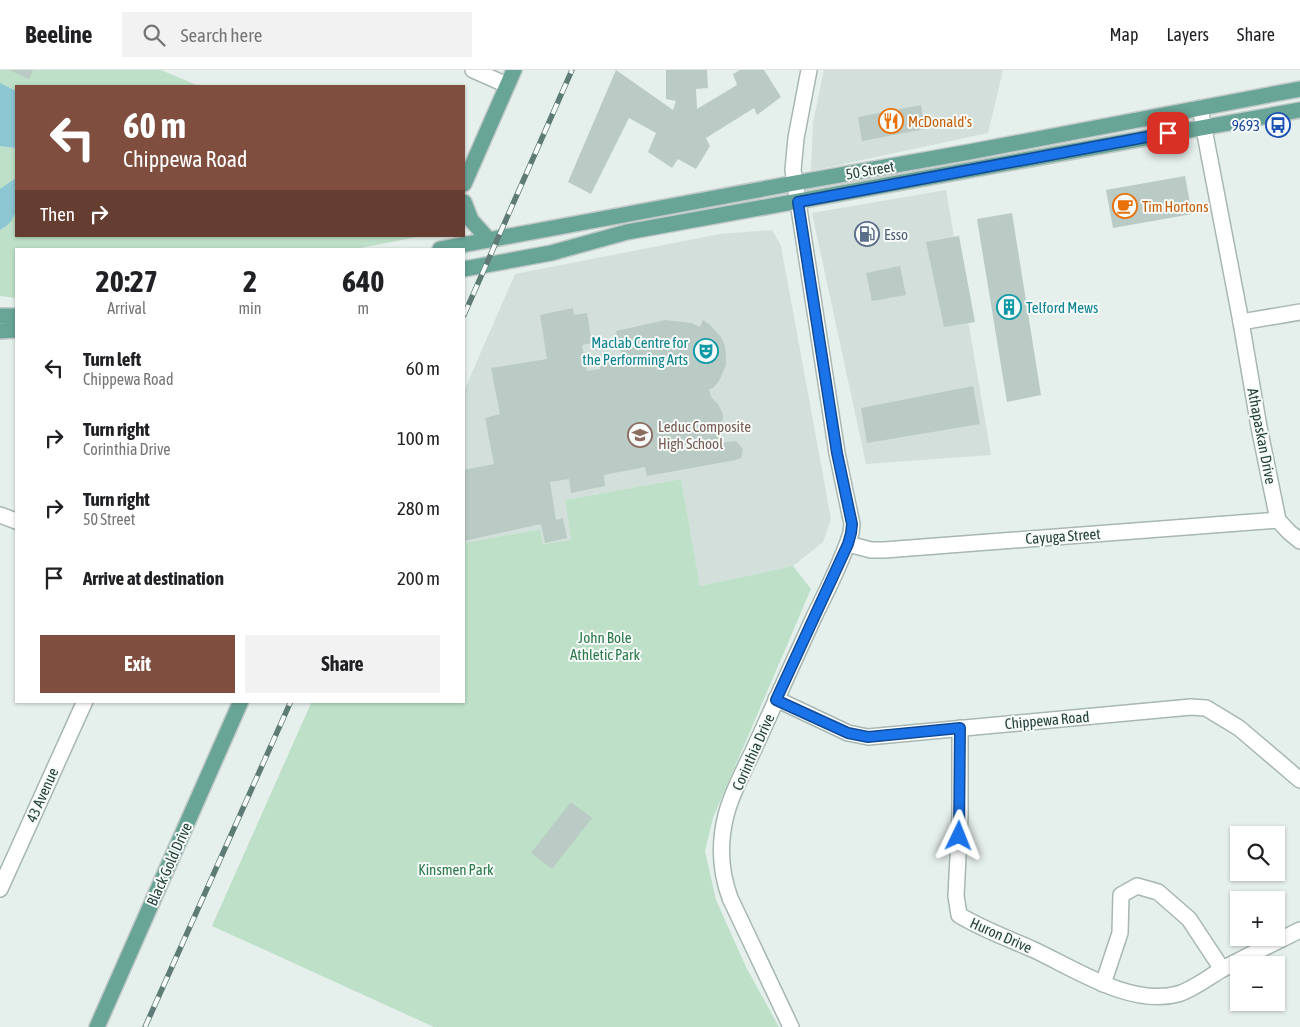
<!DOCTYPE html>
<html lang="en">
<head>
<meta charset="utf-8">
<style>
  :root { --surface:#fff; --page:#f2f2f2; --text:#202124; --muted:#757577; --line:#e0e0e0; --accent:#7f4e3e }
  body { margin:0; font-family:"Asap Condensed",sans-serif; background:var(--page); color:var(--text); height:100vh; display:flex; flex-direction:column; font-size:19px; white-space:nowrap }
  * { box-sizing:border-box; margin:0 }
  p { font-size:16px; color:var(--muted) }
  .icon { flex:none; width:28px; height:28px; fill:none; stroke:currentColor; stroke-width:2; stroke-linecap:round; stroke-linejoin:round }
  .map { position:relative; flex:1; overflow:hidden }
  .sheet { position:absolute; left:15px; top:178px; width:450px; height:455px; display:flex; flex-direction:column; background:var(--surface); border-radius:0px; box-shadow:0 1px 4px #0004 }
  .sheet>* { flex:none }
  .hud { position:absolute; left:15px; top:15px; width:450px; height:152px; border-radius:0px; box-shadow:0 1px 4px #0004; background:#7f4e3e; color:#fff; overflow:hidden }
  .tools { position:absolute; left:1230px; top:756px; display:grid; gap:10px }
  .tools a { display:grid; place-items:center; width:55px; height:55px; border-radius:0px; background:var(--surface); box-shadow:0 1px 4px #0004; font-size:25px }
  .pin { position:absolute; display:grid; place-items:center; width:42px; height:42px; color:#fff; margin:-21px; border-radius:10px; box-shadow:0 2px 8px #0006 }
  .me { position:absolute; width:55px; margin:-28px; rotate:2deg; stroke-linejoin:round; filter:drop-shadow(0 0 4px #0008) }
  .turn { display:flex; align-items:center; gap:18px; height:105px; padding:0 25px; font-size:22px }
  .turn .icon { width:65px; height:65px; stroke-width:2.5 }
  .turn b { display:block; font-size:35px; line-height:42px }
  .then { display:flex; align-items:center; height:48px; padding:0 25px; background:#0003; gap:10px; font-size:19px }
  .eta { display:flex; justify-content:space-evenly; align-items:center; height:85px; text-align:center }
  .eta b { font-size:30px; font-weight:700; line-height:35px }
  .button { display:flex; gap:10px; margin-top:auto; padding:10px 25px }
  .button a { flex:1; height:58px; border-radius:0px; background:var(--accent); color:#fff; font-size:20px; font-weight:700; line-height:58px; text-align:center }
  .button a+a { background:var(--page); color:var(--text) }
  ul { padding:0; list-style:none }
  li { display:flex; align-items:center; gap:15px; height:70px; padding:0 25px }
  li div { flex:1 }
  li b { display:block; font-size:19px }
  li em { font-style:normal }
  header { display:flex; align-items:center; gap:30px; box-sizing:border-box; height:70px; padding:0 25px; background:var(--surface); border-bottom:1px solid var(--line) }
  header strong { font-size:24px }
  nav { display:flex; gap:28px; margin-inline-start:auto; font-size:18px }
  .search { width:350px; height:45px; background:var(--page); display:flex; align-items:center; gap:12px; box-sizing:border-box; padding:0 18px; border-radius:0px; color:var(--muted); font-size:19px }
  .map>svg:first-child { display:block }
</style>
</head>
<body>
<header>
<strong>Beeline</strong>
<div class="search"><svg class="icon" aria-label="search" viewBox="0 0 24 24"><circle cx="10" cy="10" r="6"/><path d="M15 15l6 6"/></svg>Search here</div>
<nav><a>Map</a><a>Layers</a><a>Share</a></nav>
</header>
<div class="map">
<svg width="1300" height="957" viewBox="0 0 1300 957">
  <rect width="100%" height="100%" fill="#e5efeb"/>
  <g fill="#d3dfda">
    <path d="M824 0H1003L988 63 811 101 813 53Z"/>
    <path d="M946 120 991 385 866 394 812 143Z"/>
    <path d="M772 160 781 176 831 449 823 472 793 496 700 516 681 409 565 430 571 470 543 474 540 459 464 473V321L515 204 720 164Z"/>
  </g>
  <g fill="#bee0c8">
    <path d="M0 0H161L199 16H16V166H422L355 179H16V228L0 226Z"/>
    <path d="M681 409 700 516 793 496 811 519 713 748 705 781 716 830 746 897 779 957H434L212 856 312 631H464V473L540 459 543 474 571 470 565 430Z"/>
  </g>
  <g fill="#8dc7d4">
    <path d="M0 13 16 21V78L0 76Z"/>
    <path d="M16 108C16 129 22 149 0 160V119Z"/>
  </g>
  <g fill="#bacac4">
    <path d="M9 0H33L29 9Z"/>
    <path d="M616 0 673 40 676 31 666 29V0H707L708 18 696 19 697 39 737 15 733 4 740 0H764L781 27 757 45 754 38 706 68 710 76 696 99 678 89 672 98 648 82 656 63 629 48 591 124 568 112Z"/>
    <path d="M921 35 925 59 862 71 858 47Z"/>
    <path d="M1185 106 1192 144 1113 158 1106 120Z"/>
    <path d="M1012 143 1041 325 1007 332 977 149Z"/>
    <path d="M959 166 975 252 944 257 926 172Z"/>
    <path d="M900 196 906 225 872 231 866 203Z"/>
    <path d="M573 238 574 245 587 243 592 273 582 275 587 301 600 299 599 287 612 284 614 296 624 294 616 261 665 250 691 253 700 257 703 250 710 255 721 267 725 276 726 286V295L719 311 713 318 709 319 711 327 718 334 723 344 722 356 719 367 720 373 736 371 743 379 741 388 736 390 647 406 645 397 604 405 605 416 571 423 569 409 550 412 556 450 563 448 567 468 545 473 541 454 464 471V400L494 394 485 348 500 344 491 298 547 289 540 245Z"/>
    <path d="M973 316 980 354 867 373 861 338Z"/>
    <path d="M571 732 592 748 552 799 531 783Z"/>
  </g>
  <g fill="none" stroke-linecap="round" stroke-linejoin="round">
    <defs>
      <g id="minor">
        <path d="M473 0 507 15"/>
        <path d="M1200 38 1241 252 1259 357 1278 450 1289 462 1300 471"/>
        <path d="M1241 252 1300 242"/>
        <path d="M0 445 16 451"/>
        <path d="M848 474 871 480H884L1278 450"/>
        <path d="M776 629 848 663 868 667 1191 637 1206 638 1239 658 1300 710"/>
        <path d="M960 658V747L956 826 959 845C982 859 1007 868 1032 879 1074 898 1130 937 1178 924 1192 920 1209 907 1221 900 1247 886 1274 873 1300 860"/>
        <path d="M0 819 85 631"/>
        <path d="M1103 914 1120 863 1121 825 1137 816 1158 822 1189 849 1222 899"/>
        <path d="M791 957 730 828C720 801 719 773 726 745 732 722 744 700 754 679 774 634 794 591 814 547 827 520 842 492 851 463L852 454 837 383 793 100 796 68 809 0"/>
      </g>
      <g id="major">
        <path d="M464 114 514 0"/>
        <path d="M464 132 471 150 489 170"/>
        <path d="M440 179 795 113 969 82 1300 19"/>
        <path d="M464 199 551 183 627 162 1300 40"/>
        <path d="M0 246H16"/>
        <path d="M0 261 16 260"/>
        <path d="M97 957 241 631"/>
      </g>
    </defs>
    <use href="#minor" stroke="#a7b7b2" stroke-width="18"/>
    <use href="#major" stroke="#c2cac8" stroke-width="18"/>
    <use href="#minor" stroke="#fff" stroke-width="15"/>
    <use href="#major" stroke="#69a597" stroke-width="15"/>
    <defs>
      <g id="rail">
        <path d="M464 245 572 0"/>
        <path d="M145 957 291 631"/>
      </g>
    </defs>
    <use href="#rail" stroke="#5e7c75" stroke-width="5.5"/>
    <use href="#rail" stroke="#f6fbf9" stroke-width="4" stroke-dasharray="11" stroke-linecap="butt"/>
  </g>
  <g fill="none" stroke-linecap="round" stroke-linejoin="round">
    <defs>
      <path id="route" d="M959 766 960 658 868 667 848 663 776 630 848 474 851 463 852 454 837 383 798 132 1168 63"/>
    </defs>
    <use href="#route" stroke="#114b97" stroke-width="12"/>
    <use href="#route" stroke="#1a73e8" stroke-width="9"/>
  </g>
  <defs>
    <symbol id="restaurant-ring" viewBox="-11 -11 22 22"><circle r="9.5" fill="#f6fbf9" stroke="#e8710a" stroke-width="1.5"/><path d="M-5-6h1v4h1v-4h1v4h1v-4h1v5L-1.5 .5V6h-2V.5L-5-1ZM5-6V6H3V1.5H1.5Q1.5-4 5-6Z" fill="#e8710a"/></symbol>
    <symbol id="bus-ring" viewBox="-11 -11 22 22"><circle r="9.5" fill="#f6fbf9" stroke="#1a4fb4" stroke-width="1.5"/><path d="M-5-6H5V4H4V6H2V4H-2V6H-4V4H-5ZM-3.5-4V0h7V-4ZM-3.5 1.2v1.5H-2V1.2ZM2 1.2v1.5H3.5V1.2Z" fill="#1a4fb4"/></symbol>
    <symbol id="cafe-ring" viewBox="-11 -11 22 22"><circle r="9.5" fill="#f6fbf9" stroke="#e8710a" stroke-width="1.5"/><path d="M-5.5-4.5H6V0H3Q3 3.5 0 3.5H-2.5Q-5.5 3.5-5.5 0ZM3-3.2v2h1.7v-2ZM-6 4.5H4V6H-6Z" fill="#e8710a"/></symbol>
    <symbol id="fuel-ring" viewBox="-11 -11 22 22"><circle r="9.5" fill="#f6fbf9" stroke="#5c6f8a" stroke-width="1.5"/><path d="M-5.5-6h7V0h2V4h1.3V-2.5L3-4.5l.8-.8L6-3V5H2.5V1h-1V6h-7ZM-4.2-4.7v3.2H.2V-4.7Z" fill="#5c6f8a"/></symbol>
    <symbol id="building-ring" viewBox="-11 -11 22 22"><circle r="9.5" fill="#f6fbf9" stroke="#0f9aa8" stroke-width="1.5"/><path d="M-4-6H4V6H1V3H-1V6H-4ZM-2.5-4.3h1.7v1.8h-1.7ZM.8-4.3h1.7v1.8H.8ZM-2.5-1h1.7V.8h-1.7ZM.8-1h1.7V.8H.8Z" fill="#0f9aa8"/></symbol>
    <symbol id="theatre-ring" viewBox="-11 -11 22 22"><circle r="9.5" fill="#f6fbf9" stroke="#0f9aa8" stroke-width="1.5"/><path d="M-5-5.5Q0-4 5-5.5V0Q5 5 0 6Q-5 5-5 0ZM-3.3-2.5H-1v1.5H-3.3ZM1-2.5H3.3v1.5H1ZM-2.8 1Q0 5.5 2.8 1Z" fill="#0f9aa8"/></symbol>
    <symbol id="school-ring" viewBox="-11 -11 22 22"><circle r="9.5" fill="#f6fbf9" stroke="#8d6e63" stroke-width="1.5"/><path d="M0-5L7-2L0 1L-7-2ZM-4 1L0 2.5L4 1V4Q0 6-4 4Z" fill="#8d6e63"/></symbol>
  </defs>
  <g fill-rule="evenodd">
    <use href="#restaurant-ring" x="877" y="37" width="28" height="28"/>
    <use href="#bus-ring" x="1264" y="41" width="28" height="28"/>
    <use href="#cafe-ring" x="1111" y="122" width="28" height="28"/>
    <use href="#fuel-ring" x="853" y="150" width="28" height="28"/>
    <use href="#building-ring" x="995" y="223" width="28" height="28"/>
    <use href="#theatre-ring" x="692" y="267" width="28" height="28"/>
    <use href="#school-ring" x="626" y="351" width="28" height="28"/>
  </g>
  <g text-anchor="middle" dominant-baseline="central" stroke-width="4" stroke-linejoin="round" paint-order="stroke">
    <g font-size="15" fill="#c56008" stroke="#f6fbf9" text-anchor="start">
      <text x="908" y="51">McDonald's</text>
      <text x="1142" y="136">Tim Hortons</text>
    </g>
    <g font-size="15" fill="#164399" stroke="#f6fbf9" text-anchor="end">
      <text x="1260" y="55">9693</text>
    </g>
    <g font-size="15" fill="#24413a" stroke="#f6fbf9">
      <text transform="translate(870 100) rotate(-10)">50 Street</text>
      <text transform="translate(1262 366) rotate(79)">Athapaskan Drive</text>
      <text transform="translate(1063 466) rotate(-4)">Cayuga Street</text>
      <text transform="translate(1047 650) rotate(-5)">Chippewa Road</text>
      <text transform="translate(753 682) rotate(-66)">Corinthia Drive</text>
      <text transform="translate(42 725) rotate(-66)">43 Avenue</text>
      <text transform="translate(169 794) rotate(-66)">Black Gold Drive</text>
      <text transform="translate(1001 865) rotate(24)">Huron Drive</text>
    </g>
    <g font-size="15" fill="#4e5e75" stroke="#f6fbf9" text-anchor="start">
      <text x="884" y="164">Esso</text>
    </g>
    <g font-size="15" fill="#0d838f" stroke="#f6fbf9" text-anchor="start">
      <text x="1026" y="237">Telford Mews</text>
      <text x="688" y="272" text-anchor="end">Maclab Centre for<tspan x="688" dy="17">the Performing Arts</tspan></text>
    </g>
    <g font-size="15" fill="#785e54" stroke="#f6fbf9" text-anchor="start">
      <text x="658" y="356">Leduc Composite<tspan x="658" dy="17">High School</tspan></text>
    </g>
    <g font-size="15" fill="#2c794c" stroke="#f6fbf9">
      <text x="605" y="567">John Bole<tspan x="605" dy="17">Athletic Park</tspan></text>
      <text x="456" y="799">Kinsmen Park</text>
    </g>
  </g>
</svg>
<div class="tools">
<a><svg class="icon" aria-label="search" viewBox="0 0 24 24"><circle cx="10" cy="10" r="6"/><path d="M15 15l6 6"/></svg></a>
<a>+</a>
<a>−</a>
</div>
<div class="pin" style="left:1168px;top:63px;background:#d93025"><svg class="icon" aria-label="arrive" viewBox="0 0 24 24"><path d="M6 21V4h12l-3 4 3 4H6"/></svg></div>
<svg class="me" style="left:959px;top:766px" viewBox="-20 -20 40 40"><path d="M0-17L14 15 0 8-14 15z" fill="#1a73e8" stroke="#fff" stroke-width="4"/></svg>
<div class="hud">
<div class="turn"><svg class="icon" aria-label="left" viewBox="0 0 24 24"><path d="M17 20v-9H6M10 6l-5 5 5 5"/></svg><div><b>60 m</b>Chippewa Road</div></div>
<div class="then">Then<svg class="icon" aria-label="right" viewBox="0 0 24 24"><path d="M7 20v-9h11M14 6l5 5-5 5"/></svg></div>
</div>
<section class="sheet">
<div class="eta">
<div><b>20:27</b><p>Arrival</p></div>
<div><b>2</b><p>min</p></div>
<div><b>640</b><p>m</p></div>
</div>
<ul>
<li><svg class="icon" aria-label="left" viewBox="0 0 24 24"><path d="M17 20v-9H6M10 6l-5 5 5 5"/></svg><div><b>Turn left</b><p>Chippewa Road</p></div><em>60 m</em></li>
<li><svg class="icon" aria-label="right" viewBox="0 0 24 24"><path d="M7 20v-9h11M14 6l5 5-5 5"/></svg><div><b>Turn right</b><p>Corinthia Drive</p></div><em>100 m</em></li>
<li><svg class="icon" aria-label="right" viewBox="0 0 24 24"><path d="M7 20v-9h11M14 6l5 5-5 5"/></svg><div><b>Turn right</b><p>50 Street</p></div><em>280 m</em></li>
<li><svg class="icon" aria-label="arrive" viewBox="0 0 24 24"><path d="M6 21V4h12l-3 4 3 4H6"/></svg><div><b>Arrive at destination</b></div><em>200 m</em></li>
</ul>
<div class="button"><a>Exit</a><a>Share</a></div>
</section>
</div>
</body>
</html>
